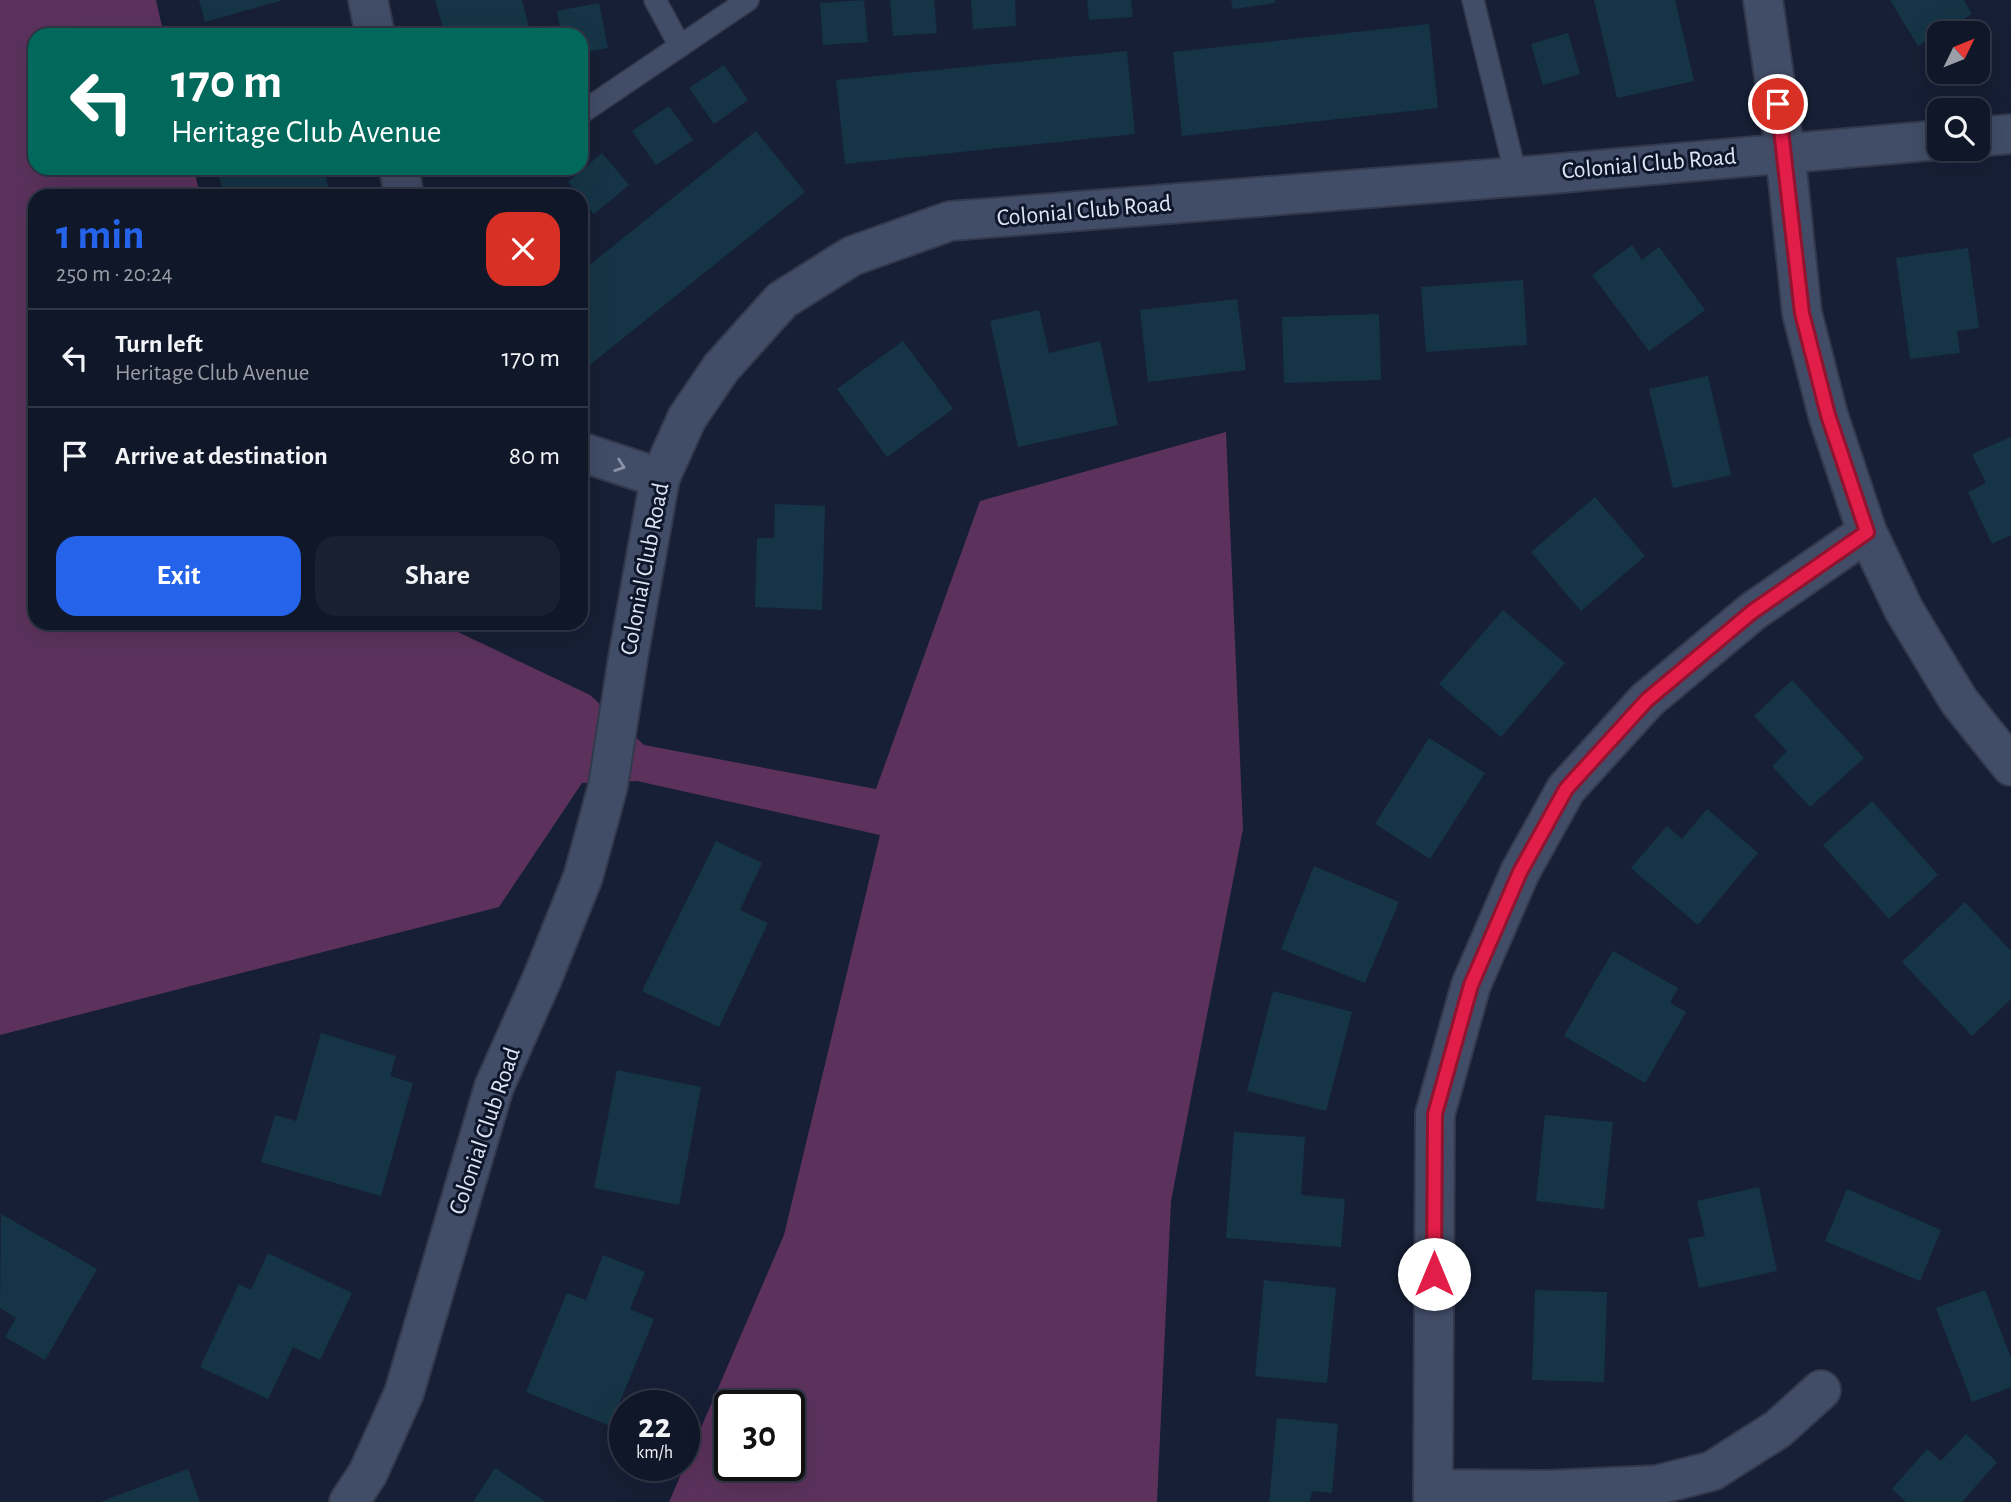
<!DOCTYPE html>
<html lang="en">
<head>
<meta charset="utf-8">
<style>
  :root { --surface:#101728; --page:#192030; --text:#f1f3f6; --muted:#9c9fa8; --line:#303645; --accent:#2563eb }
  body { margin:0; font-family:"Alegreya Sans",sans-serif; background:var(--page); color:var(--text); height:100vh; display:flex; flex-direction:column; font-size:26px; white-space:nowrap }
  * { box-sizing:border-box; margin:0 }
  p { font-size:23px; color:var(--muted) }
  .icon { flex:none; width:38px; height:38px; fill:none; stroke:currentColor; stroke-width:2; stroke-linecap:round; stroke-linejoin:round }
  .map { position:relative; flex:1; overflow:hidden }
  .panel { position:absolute; left:28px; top:189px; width:560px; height:441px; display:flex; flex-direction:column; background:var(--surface); border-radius:21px; box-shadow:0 7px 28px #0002,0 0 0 2px var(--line) }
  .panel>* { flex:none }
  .banner { position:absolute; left:28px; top:28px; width:560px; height:147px; border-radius:21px; box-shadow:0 7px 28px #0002,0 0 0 2px var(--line); background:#00695c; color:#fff; overflow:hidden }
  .needle { width:46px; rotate:47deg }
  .tools { position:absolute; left:1927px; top:21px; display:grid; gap:14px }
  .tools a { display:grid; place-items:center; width:63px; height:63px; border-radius:14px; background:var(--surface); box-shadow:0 7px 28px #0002,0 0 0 2px var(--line); font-size:35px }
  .speed { position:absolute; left:609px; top:1390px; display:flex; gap:14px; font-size:35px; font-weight:700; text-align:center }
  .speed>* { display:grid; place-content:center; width:91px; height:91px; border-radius:50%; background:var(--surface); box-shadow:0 7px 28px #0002,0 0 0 2px var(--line); line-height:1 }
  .speed small { font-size:18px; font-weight:400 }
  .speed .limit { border:4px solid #111; border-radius:10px; background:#fff; color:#111 }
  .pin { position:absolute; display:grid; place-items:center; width:60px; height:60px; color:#fff; margin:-30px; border:4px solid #fff; border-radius:50%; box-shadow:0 2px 7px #0007 }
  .me { position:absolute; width:77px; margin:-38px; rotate:0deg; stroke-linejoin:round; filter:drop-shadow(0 0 5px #0008) }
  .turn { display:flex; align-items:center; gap:24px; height:147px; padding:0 28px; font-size:32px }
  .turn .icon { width:91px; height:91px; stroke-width:2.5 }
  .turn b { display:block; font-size:49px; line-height:60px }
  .round { display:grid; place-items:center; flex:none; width:74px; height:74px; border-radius:21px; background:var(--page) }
  .overview { display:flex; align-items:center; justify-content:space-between; height:119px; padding:0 28px }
  h1 { font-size:42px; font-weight:700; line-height:52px; color:var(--accent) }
  .cta { display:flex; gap:14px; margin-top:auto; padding:14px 28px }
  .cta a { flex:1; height:80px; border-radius:21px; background:var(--accent); color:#fff; font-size:28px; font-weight:700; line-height:80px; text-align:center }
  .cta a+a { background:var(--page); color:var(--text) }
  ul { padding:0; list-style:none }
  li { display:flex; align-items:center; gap:21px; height:98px; padding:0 28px; border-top:2px solid var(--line) }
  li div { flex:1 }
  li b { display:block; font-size:26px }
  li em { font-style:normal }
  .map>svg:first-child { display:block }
</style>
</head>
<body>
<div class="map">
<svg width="2011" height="1502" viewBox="0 0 2011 1502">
  <rect width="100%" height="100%" fill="#161f35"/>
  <path fill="#5c325c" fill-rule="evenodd" d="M0 0H156L164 35H35V168H194L200 196H35V623H439L590 695 644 745 876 789 980 501 1226 432 1243 829 1171 1201 1157 1502H669L784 1235 880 835 637 781 582 783 499 907 0 1035ZM730 1405H789V1465H730Z"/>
  <g fill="#153546">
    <path d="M199 0H280V1L205 22Z"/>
    <path d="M435 0H522L531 35H445Z"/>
    <path d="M864 0 868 42 823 45 820 3Z"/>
    <path d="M890 0H934L937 33 893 36Z"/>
    <path d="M971 0H1015L1016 26 973 29Z"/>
    <path d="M1087 0H1131L1133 17 1089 20Z"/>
    <path d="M1231 0H1275L1276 3 1233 9Z"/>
    <path d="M1594 0H1675L1694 81 1617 98Z"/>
    <path d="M1890 0H1964L1972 14 1918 46Z"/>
    <path d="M599 3 608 48 581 53V35H561L557 11Z"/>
    <path d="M1429 24 1438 108 1182 136 1173 52Z"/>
    <path d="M1568 33 1580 74 1543 85 1531 44Z"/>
    <path d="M1127 51 1135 134 845 164 836 80Z"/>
    <path d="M724 65 748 100 714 124 689 88Z"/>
    <path d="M669 106 693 140 656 165 632 131Z"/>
    <path d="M756 131 805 192 581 372V272Z"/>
    <path d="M602 153 629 185 594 214 568 182Z"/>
    <path d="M217 168H324L330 196H224Z"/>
    <path d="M1632 245 1642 260 1659 247 1705 310 1649 351 1592 275Z"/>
    <path d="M1968 248 1979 328 1957 331 1960 353 1910 359 1896 258Z"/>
    <path d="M1523 280 1527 345 1426 352 1421 287Z"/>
    <path d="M1237 299 1246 370 1148 382 1140 310Z"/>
    <path d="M1039 310 1049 353 1100 341 1118 425 1018 447 990 321Z"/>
    <path d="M1379 314 1381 380 1284 383 1282 317Z"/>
    <path d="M903 341 953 409 887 457 837 389Z"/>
    <path d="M1708 376 1731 475 1673 488 1649 389Z"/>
    <path d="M2011 437V535L1992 544 1968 492 1986 483 1972 454Z"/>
    <path d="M1595 497 1645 556 1581 611 1531 552Z"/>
    <path d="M775 504 825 506 822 610 755 607 757 538H774Z"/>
    <path d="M1503 610 1565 663 1501 737 1439 684Z"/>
    <path d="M509 623H535L531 633Z"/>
    <path d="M1792 680 1864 758 1810 807 1772 766 1787 751 1754 716Z"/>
    <path d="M1429 738 1485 773 1430 859 1375 824Z"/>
    <path d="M1872 801 1938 875 1889 919 1823 845Z"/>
    <path d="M1707 809 1758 853 1698 925 1631 868 1667 826 1682 839Z"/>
    <path d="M716 841 762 863 740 910 768 923 719 1027 642 991Z"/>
    <path d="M1314 866 1399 902 1365 983 1281 949Z"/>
    <path d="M1965 902 2011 951V999L1972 1036 1902 962Z"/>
    <path d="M1613 951 1678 988 1670 1003 1686 1012 1645 1083 1564 1036Z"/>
    <path d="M1273 991 1352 1012 1326 1111 1247 1091Z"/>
    <path d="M321 1033 396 1056 390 1076 413 1083 381 1196 261 1162 275 1115 296 1121Z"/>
    <path d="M617 1070 701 1087 679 1205 594 1188Z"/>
    <path d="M1545 1115 1613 1122 1604 1209 1536 1201Z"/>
    <path d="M1234 1132 1305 1137 1301 1195 1345 1199 1341 1247 1226 1238Z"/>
    <path d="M1759 1187 1777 1271 1699 1288 1688 1239 1705 1236 1697 1201Z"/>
    <path d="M1847 1189 1941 1230 1920 1281 1825 1241Z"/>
    <path d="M1 1214 97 1269 45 1360 5 1337 16 1318 0 1308Z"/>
    <path d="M268 1253 352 1293 320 1360 293 1347 268 1399 200 1367 239 1284 251 1290Z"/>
    <path d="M603 1255 645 1272 630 1309 654 1319 610 1426 526 1392 567 1293 586 1300Z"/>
    <path d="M1264 1280 1336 1288 1327 1383 1255 1376Z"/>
    <path d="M1535 1290 1607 1292 1604 1382 1532 1380Z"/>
    <path d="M1985 1290 2011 1358V1387L1972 1402 1936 1308Z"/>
    <path d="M1277 1418 1338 1424 1332 1493 1312 1491 1310 1502H1269Z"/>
    <path d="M1966 1434 1997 1462 1962 1502H1906L1892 1489 1927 1449 1941 1461Z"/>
    <path d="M495 1468 546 1502H473Z"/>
    <path d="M188 1469 200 1502H100Z"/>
  </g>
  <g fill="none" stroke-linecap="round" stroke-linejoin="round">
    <defs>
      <g id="lane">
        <path d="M655 0 680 46"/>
        <path d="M1473 0 1516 176"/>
        <path d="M581 113 748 0"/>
      </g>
      <g id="street">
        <path d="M368 0 375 35"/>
        <path d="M1763 0 1785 152 1802 313 1828 415 1867 532 1904 610 1959 701 2011 766"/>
        <path d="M1978 137 2011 134"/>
        <path d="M399 168 404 196"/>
        <path d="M581 452 660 478"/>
        <path d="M1433 1489 1547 1490 1657 1485 1712 1471 1778 1429 1821 1390"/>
        <path d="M349 1502 368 1473 404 1393 494 1087 542 979 583 877 608 786 628 658 660 478 687 418 721 368 782 300 852 256 950 221 1539 175 1939 140"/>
        <path d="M1433 1502 1435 1114 1471 985 1520 872 1566 789 1647 700 1752 612 1867 532"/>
      </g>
    </defs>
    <use href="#lane" stroke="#33394c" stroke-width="24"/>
    <use href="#street" stroke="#33394c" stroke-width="42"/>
    <use href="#lane" stroke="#414c66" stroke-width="21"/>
    <use href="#street" stroke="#414c66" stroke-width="38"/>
  </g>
  <defs><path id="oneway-chevron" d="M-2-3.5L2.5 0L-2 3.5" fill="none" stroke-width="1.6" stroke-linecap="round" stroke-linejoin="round" transform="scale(1.75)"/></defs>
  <use stroke="#8891a6" href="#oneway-chevron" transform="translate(620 466) rotate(19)"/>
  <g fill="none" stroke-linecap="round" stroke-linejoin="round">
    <defs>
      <path id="route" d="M1434 1274 1435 1114 1471 985 1520 872 1566 789 1647 700 1752 612 1867 532 1828 415 1802 313 1778 104"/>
    </defs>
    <use href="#route" stroke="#92132f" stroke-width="18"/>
    <use href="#route" stroke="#e11d48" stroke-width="12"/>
  </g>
  <g text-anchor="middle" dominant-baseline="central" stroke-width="6" stroke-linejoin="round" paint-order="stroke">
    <g font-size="24" fill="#dee5f4" stroke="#0d162b">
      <text transform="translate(1649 164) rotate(-5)">Colonial Club Road</text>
      <text transform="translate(1084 211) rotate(-5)">Colonial Club Road</text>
      <text transform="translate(645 569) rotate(-79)">Colonial Club Road</text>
      <text transform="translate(485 1131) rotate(-71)">Colonial Club Road</text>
    </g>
  </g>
</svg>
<div class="tools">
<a><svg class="needle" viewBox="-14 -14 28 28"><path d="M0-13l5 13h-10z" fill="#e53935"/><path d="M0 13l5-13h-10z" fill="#9c9fa8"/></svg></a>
<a><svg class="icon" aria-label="search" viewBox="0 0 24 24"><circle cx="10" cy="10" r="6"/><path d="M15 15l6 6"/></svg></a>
</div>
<div class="speed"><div>22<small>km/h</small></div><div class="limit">30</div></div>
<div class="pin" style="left:1778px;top:104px;background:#d93025"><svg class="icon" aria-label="arrive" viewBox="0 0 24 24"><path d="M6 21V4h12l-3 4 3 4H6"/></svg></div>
<svg class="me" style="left:1434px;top:1274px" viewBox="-20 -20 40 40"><circle r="19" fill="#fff"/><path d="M0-13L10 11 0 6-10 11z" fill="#e11d48"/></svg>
<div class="banner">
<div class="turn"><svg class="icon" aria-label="left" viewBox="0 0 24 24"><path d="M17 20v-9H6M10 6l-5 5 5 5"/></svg><div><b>170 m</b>Heritage Club Avenue</div></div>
</div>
<section class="panel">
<div class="overview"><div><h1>1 min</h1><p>250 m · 20:24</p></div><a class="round" style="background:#d93025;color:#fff"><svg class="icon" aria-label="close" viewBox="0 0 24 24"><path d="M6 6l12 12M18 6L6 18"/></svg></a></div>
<ul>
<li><svg class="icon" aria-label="left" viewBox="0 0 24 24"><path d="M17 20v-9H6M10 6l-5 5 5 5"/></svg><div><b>Turn left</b><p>Heritage Club Avenue</p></div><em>170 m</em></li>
<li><svg class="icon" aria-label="arrive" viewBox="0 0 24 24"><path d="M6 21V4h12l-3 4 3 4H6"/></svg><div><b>Arrive at destination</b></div><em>80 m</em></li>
</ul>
<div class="cta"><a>Exit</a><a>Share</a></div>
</section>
</div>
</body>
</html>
